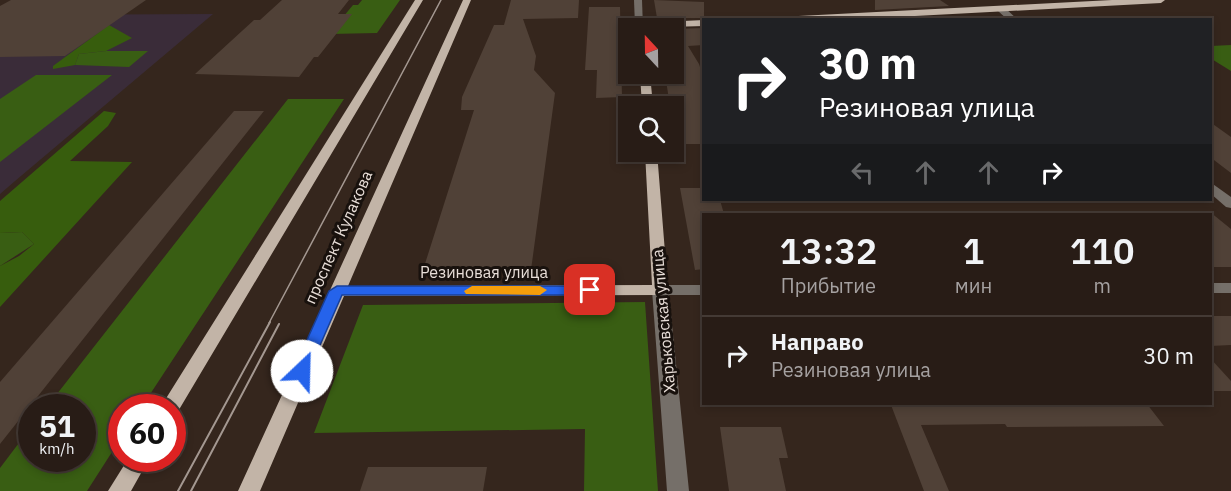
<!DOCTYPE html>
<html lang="ru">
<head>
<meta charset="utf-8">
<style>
  :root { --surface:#281c16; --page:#30251f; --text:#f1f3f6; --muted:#a5a1a1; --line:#443a35 }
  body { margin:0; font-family:"IBM Plex Sans",sans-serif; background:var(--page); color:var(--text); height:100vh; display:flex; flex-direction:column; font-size:22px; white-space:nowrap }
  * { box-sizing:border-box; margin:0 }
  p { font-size:20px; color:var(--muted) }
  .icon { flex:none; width:33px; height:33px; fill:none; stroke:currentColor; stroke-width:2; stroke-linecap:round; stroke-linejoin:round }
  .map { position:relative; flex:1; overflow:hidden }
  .details { position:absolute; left:702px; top:213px; width:510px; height:192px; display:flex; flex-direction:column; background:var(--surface); border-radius:0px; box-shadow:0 3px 9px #0003,0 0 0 2px var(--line) }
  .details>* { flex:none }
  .banner { position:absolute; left:702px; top:18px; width:510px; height:183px; border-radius:0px; box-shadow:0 3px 9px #0003,0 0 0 2px var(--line); background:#202124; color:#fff; overflow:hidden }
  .needle { width:39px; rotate:338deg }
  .buttons { position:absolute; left:618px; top:18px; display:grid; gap:12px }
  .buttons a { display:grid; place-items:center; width:66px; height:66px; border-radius:0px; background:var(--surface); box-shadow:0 3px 9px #0003,0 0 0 2px var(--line); font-size:30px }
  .speed { position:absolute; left:18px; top:394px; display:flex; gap:12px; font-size:30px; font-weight:700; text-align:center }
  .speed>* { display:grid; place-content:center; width:78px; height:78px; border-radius:50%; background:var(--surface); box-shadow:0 3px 9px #0003,0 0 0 2px var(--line); line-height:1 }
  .speed small { font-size:15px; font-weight:400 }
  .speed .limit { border:9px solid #d22; background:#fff; color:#111 }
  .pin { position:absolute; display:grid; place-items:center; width:51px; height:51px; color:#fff; margin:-26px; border-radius:12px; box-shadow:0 3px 9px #0006 }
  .me { position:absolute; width:66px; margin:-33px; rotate:24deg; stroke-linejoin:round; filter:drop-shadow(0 0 4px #0008) }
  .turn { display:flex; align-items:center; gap:21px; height:126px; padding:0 18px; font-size:27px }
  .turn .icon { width:78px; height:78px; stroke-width:2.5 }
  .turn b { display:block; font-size:42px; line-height:51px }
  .lanes { display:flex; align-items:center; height:57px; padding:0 18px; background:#0003; justify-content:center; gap:30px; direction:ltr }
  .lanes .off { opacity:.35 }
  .eta { display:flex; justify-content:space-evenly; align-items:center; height:102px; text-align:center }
  .eta b { font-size:36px; font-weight:600; line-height:42px }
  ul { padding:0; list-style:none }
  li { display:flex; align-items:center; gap:18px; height:78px; padding:0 18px; border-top:2px solid var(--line) }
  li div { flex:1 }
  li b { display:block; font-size:22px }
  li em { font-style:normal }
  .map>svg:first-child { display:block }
</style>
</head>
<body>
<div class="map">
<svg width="1231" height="491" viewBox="0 0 1231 491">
  <rect width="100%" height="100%" fill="#35261d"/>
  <path fill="#3a2c39" d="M213 14 15 181 0 194V15Z"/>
  <g fill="#395e13">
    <path d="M362 0H400L377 33 329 34 353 5H358Z"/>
    <path d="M1231 45V71L1210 58 1211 46Z"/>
    <path d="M106 51H148L129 67 75 65 79 54Z"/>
    <path d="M36 75H112L0 162V99Z"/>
    <path d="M288 99H344L141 408H122L121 438 87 491H0V468L31 427 32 459H82V408H46Z"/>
    <path d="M22 232 34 244 0 266V233Z"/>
    <path d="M645 302 658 491H584L585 429 314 433 363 305Z"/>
  </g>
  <g fill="#375d0d">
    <path d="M109 25 132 38 106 51 79 54 75 65 53 69V66Z"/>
    <path d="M104 111 116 113 108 126 70 161 132 162 0 307V266L19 256 34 244 22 232 0 233V201Z"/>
  </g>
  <g fill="#504137">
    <path d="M11 0H146L65 56 0 57V6Z"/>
    <path d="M282 0H349L338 14H352L318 57H314L299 77 195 74 254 20H260Z"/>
    <path d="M511 0H579L578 18 523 19 536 56 534 70 555 93 531 270H423L474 110H461L462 97 494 25H504Z"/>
    <path d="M654 0 704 2V18H657Z"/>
    <path d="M875 0H940L949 6 875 10Z"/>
    <path d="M589 7H620L622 97 596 98 597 70H585Z"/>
    <path d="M704 28V45L688 46 699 64 704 79V144H675L674 106H670L665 74H674V29Z"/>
    <path d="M234 111H264L0 444V382Z"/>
    <path d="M1210 122 1231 137V173L1210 157Z"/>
    <path d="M680 188H704V200H720L724 214H704V269L695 270Z"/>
    <path d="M1210 212 1231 229V267H1210Z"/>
    <path d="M1210 316H1231V345L1210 346Z"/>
    <path d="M1210 358 1231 381V391H1210Z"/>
    <path d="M1147 404 1164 426 1007 427 1005 424 921 425 949 491H924L891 405Z"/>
    <path d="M720 427H781L788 458H779L786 491H729Z"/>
    <path d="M368 467H487L483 491H360Z"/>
  </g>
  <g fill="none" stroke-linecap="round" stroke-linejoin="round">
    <g fill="#756f69" fill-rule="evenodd">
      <path d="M634 0H642L643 28 635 26Z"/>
      <path d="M998 7H1004L1018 20H1008L998 11Z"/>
      <path d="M1210 182 1231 197V208L1226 207 1210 193Z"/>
      <rect x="1210" y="283" width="21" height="10"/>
      <path d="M660 285H704V295H669L689 491H667L652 290Z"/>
    </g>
    <g fill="#c2b4a7" fill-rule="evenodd">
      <path d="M415 0H423L177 413 172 415V408H160Z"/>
      <path d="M463 0H471L348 286 652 285 645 152H657L668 290 660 295 344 296 260 491H238Z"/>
      <path d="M1112 0H1165L1161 3 840 20H775L779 17Z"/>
      <path d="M704 20V26L635 28 640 23Z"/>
      <path d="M640 74H650L653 106H642Z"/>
      <path d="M128 459H149L131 491H108Z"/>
    </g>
    <path stroke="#a49891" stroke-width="1.5" d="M269 323 441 0"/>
    <g stroke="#a49891" stroke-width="2">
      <path d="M178 491 270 322"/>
      <path d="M191 491 279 324"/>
    </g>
  </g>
  <path fill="#2563eb" stroke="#184099" stroke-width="1.5" d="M337 286H590L597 290 590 295H342L307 375H296L293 371 329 291Z"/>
  <path fill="#f59e0b" d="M472 286H540L547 290 540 295 466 294 464 291Z"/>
  <g text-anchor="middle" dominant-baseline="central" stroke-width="6" stroke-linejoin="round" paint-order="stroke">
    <g font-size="16" fill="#e8ded8" stroke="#18110d">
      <text transform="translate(338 237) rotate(-66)">проспект Кулакова</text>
      <text x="484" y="272">Резиновая улица</text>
      <text transform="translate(663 321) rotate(-95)">Харьковская улица</text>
    </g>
  </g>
</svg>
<div class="buttons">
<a><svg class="needle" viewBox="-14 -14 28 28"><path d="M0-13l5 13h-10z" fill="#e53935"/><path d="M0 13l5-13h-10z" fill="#a5a1a1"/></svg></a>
<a><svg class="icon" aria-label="search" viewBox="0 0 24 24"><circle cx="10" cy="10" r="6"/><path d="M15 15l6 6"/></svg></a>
</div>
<div class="speed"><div>51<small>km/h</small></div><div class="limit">60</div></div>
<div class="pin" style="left:590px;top:290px;background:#d93025"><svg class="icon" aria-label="arrive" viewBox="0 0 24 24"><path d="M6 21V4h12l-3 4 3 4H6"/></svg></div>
<svg class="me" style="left:302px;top:371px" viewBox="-20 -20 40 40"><circle r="19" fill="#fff"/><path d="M0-13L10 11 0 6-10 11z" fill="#2563eb"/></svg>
<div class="banner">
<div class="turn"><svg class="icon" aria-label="right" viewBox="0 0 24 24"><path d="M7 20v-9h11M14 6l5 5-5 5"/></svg><div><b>30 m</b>Резиновая улица</div></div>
<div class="lanes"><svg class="icon off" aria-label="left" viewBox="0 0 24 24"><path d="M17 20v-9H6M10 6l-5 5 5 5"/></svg><svg class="icon off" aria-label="ahead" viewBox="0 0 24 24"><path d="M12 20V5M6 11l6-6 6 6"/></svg><svg class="icon off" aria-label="ahead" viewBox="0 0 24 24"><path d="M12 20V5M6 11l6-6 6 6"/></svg><svg class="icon" aria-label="right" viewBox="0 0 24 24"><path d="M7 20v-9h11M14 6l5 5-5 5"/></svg></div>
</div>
<section class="details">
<div class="eta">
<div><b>13:32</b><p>Прибытие</p></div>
<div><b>1</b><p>мин</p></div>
<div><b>110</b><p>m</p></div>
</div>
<ul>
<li><svg class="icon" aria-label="right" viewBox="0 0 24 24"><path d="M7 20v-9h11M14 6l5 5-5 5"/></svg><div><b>Направо</b><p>Резиновая улица</p></div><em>30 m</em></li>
</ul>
</section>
</div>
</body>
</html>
